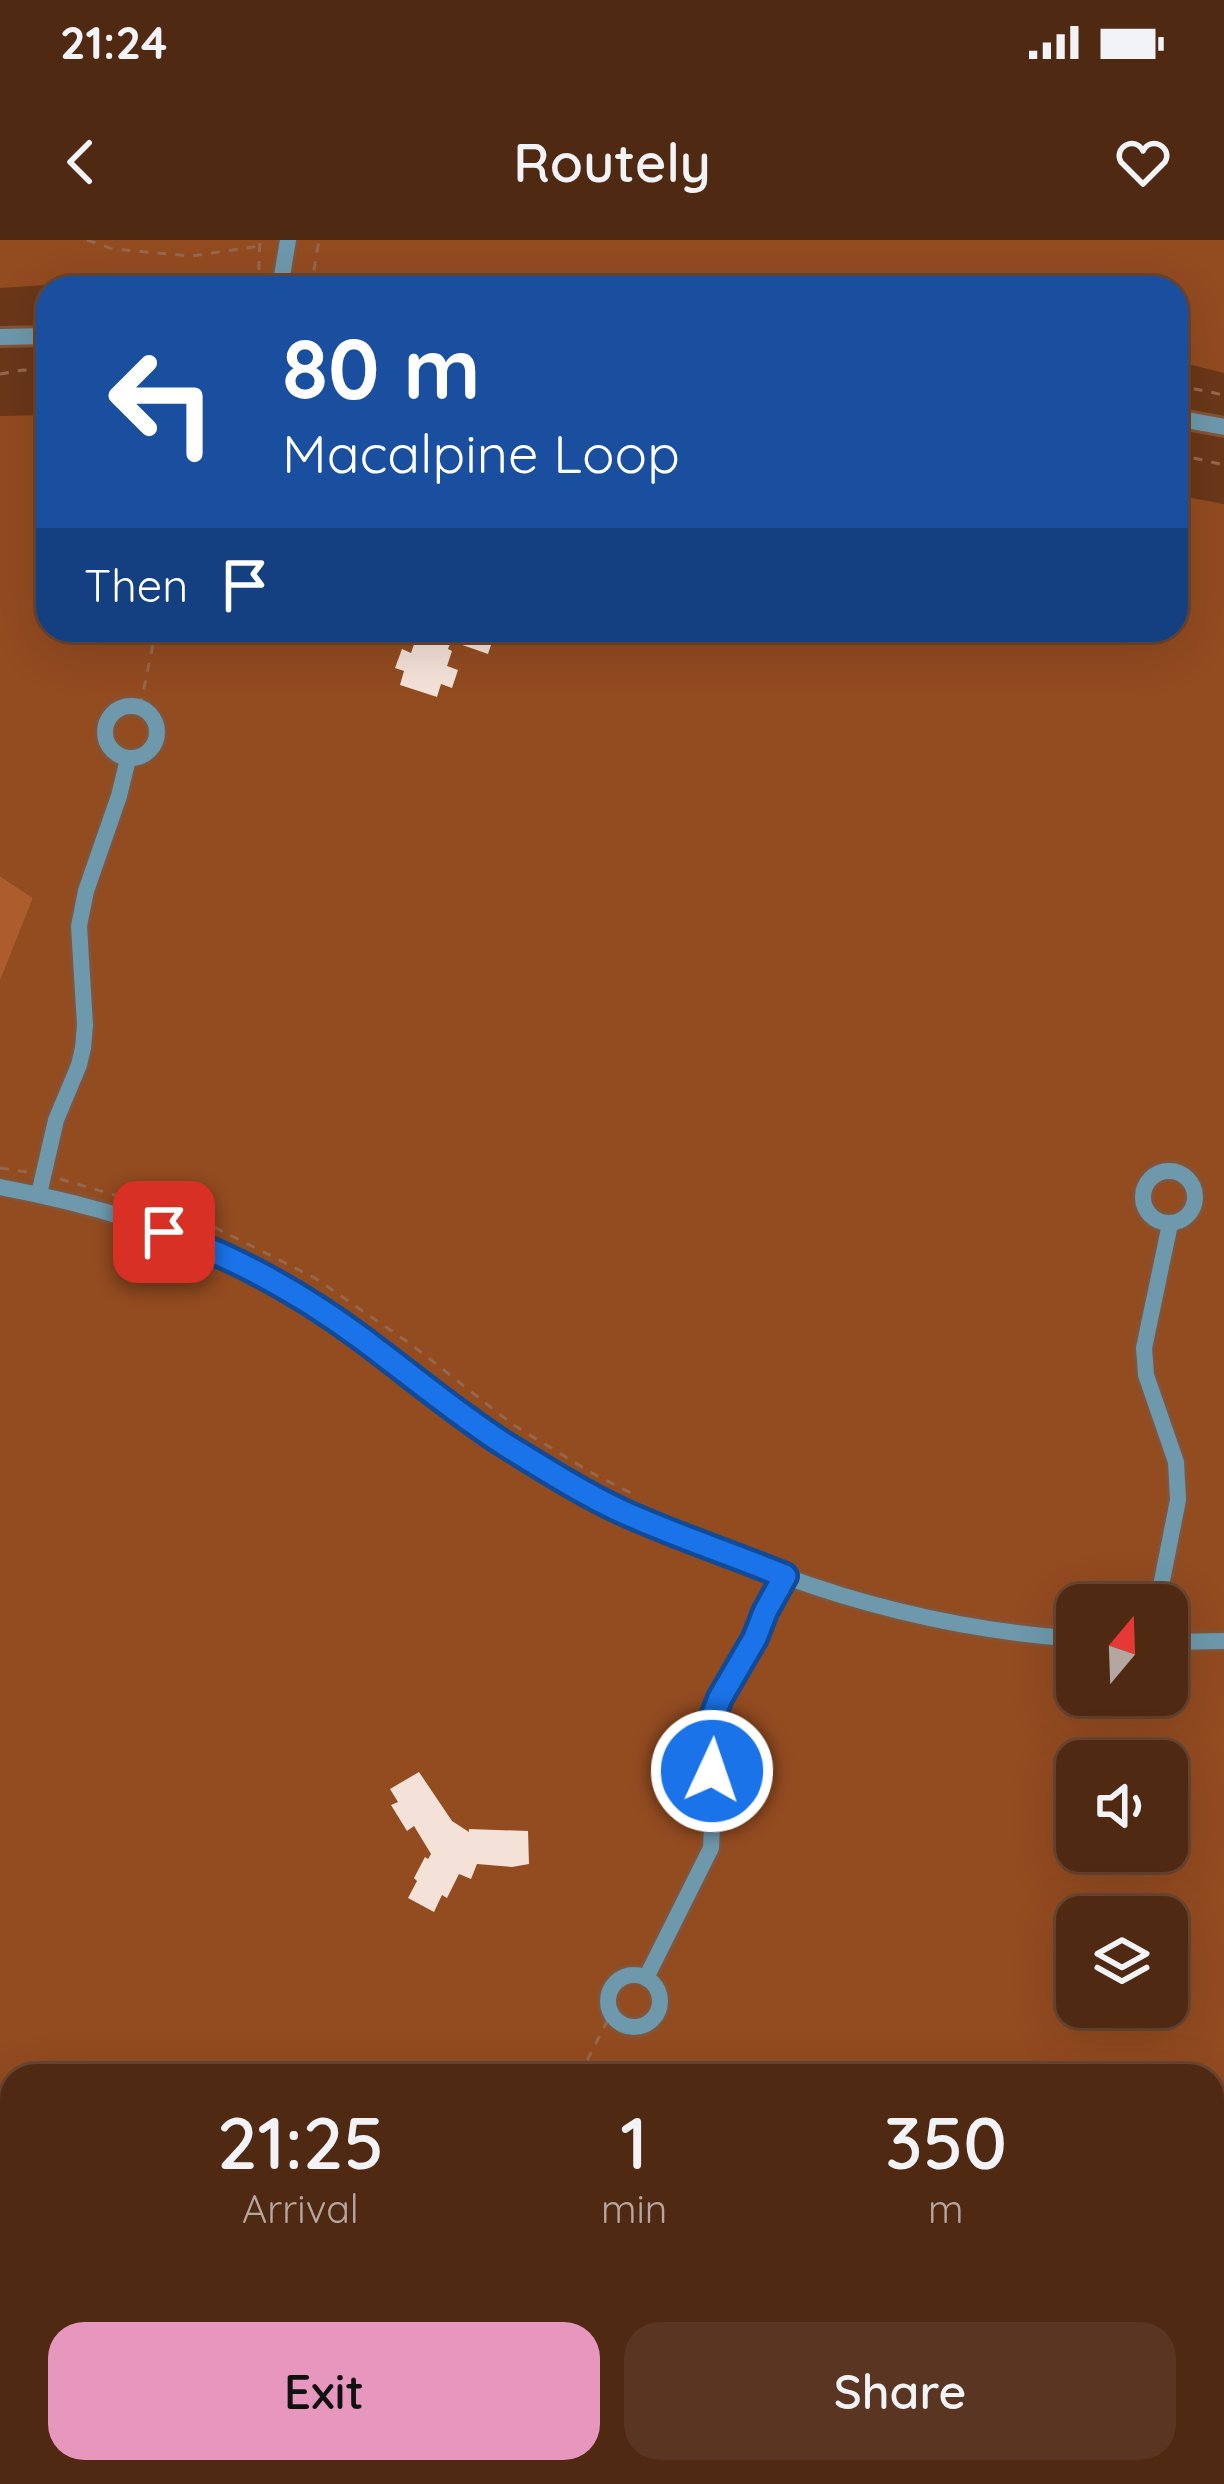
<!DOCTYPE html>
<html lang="en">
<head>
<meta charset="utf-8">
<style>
  :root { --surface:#502913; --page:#5a3521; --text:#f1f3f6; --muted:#b4a6a0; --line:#674533; --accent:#e797bd }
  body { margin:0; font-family:Quicksand,sans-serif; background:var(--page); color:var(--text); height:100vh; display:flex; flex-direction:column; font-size:45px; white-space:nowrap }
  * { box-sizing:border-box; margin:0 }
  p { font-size:39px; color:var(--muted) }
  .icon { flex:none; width:66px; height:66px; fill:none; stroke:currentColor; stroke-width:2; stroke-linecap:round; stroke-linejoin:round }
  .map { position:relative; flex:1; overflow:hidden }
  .side { position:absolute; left:0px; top:1824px; width:1224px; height:420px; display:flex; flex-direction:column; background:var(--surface); border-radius:36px 36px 0 0; box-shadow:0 12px 48px #0002,0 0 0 3px var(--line) }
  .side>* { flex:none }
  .hud { position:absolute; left:36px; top:36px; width:1152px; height:366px; border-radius:36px; box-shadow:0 12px 48px #0002,0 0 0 3px var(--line); background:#1a4fa0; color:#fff; overflow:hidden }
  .needle { width:78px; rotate:19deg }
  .fabs { position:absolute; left:1056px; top:1344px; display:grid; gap:24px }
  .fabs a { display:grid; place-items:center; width:132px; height:132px; border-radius:24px; background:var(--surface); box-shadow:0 12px 48px #0002,0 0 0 3px var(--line); font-size:60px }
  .pin { position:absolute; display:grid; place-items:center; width:102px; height:102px; color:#fff; margin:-51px; border-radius:24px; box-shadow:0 6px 18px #0006 }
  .me { position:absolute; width:132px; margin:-66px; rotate:3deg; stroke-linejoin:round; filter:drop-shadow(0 0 9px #0008) }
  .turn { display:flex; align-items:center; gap:42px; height:252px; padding:0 48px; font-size:54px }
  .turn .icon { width:156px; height:156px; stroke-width:2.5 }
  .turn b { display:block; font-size:84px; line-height:102px }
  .then { display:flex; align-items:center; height:114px; padding:0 48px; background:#0003; gap:24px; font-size:45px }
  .eta { display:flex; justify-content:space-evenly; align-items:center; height:204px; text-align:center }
  .eta b { font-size:72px; font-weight:600; line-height:84px }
  .cta { display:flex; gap:24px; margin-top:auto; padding:24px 48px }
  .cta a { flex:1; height:138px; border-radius:36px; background:var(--accent); color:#111; font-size:48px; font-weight:600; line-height:138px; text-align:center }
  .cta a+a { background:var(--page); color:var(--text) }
  .status { display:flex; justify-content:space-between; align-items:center; height:84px; padding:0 60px; background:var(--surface); direction:ltr }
  .status svg { height:33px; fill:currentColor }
  header { display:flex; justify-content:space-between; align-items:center; height:156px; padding:0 48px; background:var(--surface); font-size:54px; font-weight:600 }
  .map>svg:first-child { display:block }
</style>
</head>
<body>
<div class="status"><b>21:24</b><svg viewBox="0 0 49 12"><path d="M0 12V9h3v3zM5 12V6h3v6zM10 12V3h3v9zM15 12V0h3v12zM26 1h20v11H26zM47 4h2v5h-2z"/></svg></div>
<header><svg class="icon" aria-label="back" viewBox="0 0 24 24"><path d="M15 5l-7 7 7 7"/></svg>Routely<svg class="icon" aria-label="heart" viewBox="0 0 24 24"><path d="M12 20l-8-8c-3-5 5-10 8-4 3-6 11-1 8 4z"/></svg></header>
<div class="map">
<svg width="1224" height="2244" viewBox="0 0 1224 2244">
  <rect width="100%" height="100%" fill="#6a3719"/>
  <g fill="#934b20" fill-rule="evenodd">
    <path d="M0 0H1224V133L1176 121V48H364L151 38 0 48Z"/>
    <path d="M48 175V390H1176V255L1224 264V2244H0V741L33 658 0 636V176ZM1077 1365H1167V1455H1077ZM1077 1521H1167V1611H1077ZM1077 1677H1167V1767H1077ZM12 1836H1212V2232H12Z"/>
  </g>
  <path fill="#ac5c2d" d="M0 636 33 658 0 741Z"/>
  <g fill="#f4e1d8">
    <path d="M419 390H496L488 414 451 401 448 409 452 411 447 426 458 430 452 448 441 444 437 457 400 445 404 431 395 428 402 409 411 413Z"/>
    <path d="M419 1532 452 1581 469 1592V1589L528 1591 529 1624 512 1627 477 1624 471 1639 459 1634 447 1658 442 1655 434 1672 408 1658 417 1641 414 1638 425 1617 428 1619 431 1614 414 1586 407 1591 391 1565 398 1562 390 1549Z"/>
  </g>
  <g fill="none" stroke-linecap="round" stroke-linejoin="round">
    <defs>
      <g id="minor">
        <path d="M280 48 288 0"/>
        <path d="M0 97 48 96"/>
        <path d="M1176 178 1224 187"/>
        <circle cx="131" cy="492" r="26"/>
        <circle cx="1169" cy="957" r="26"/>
        <path d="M0 947C97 965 197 995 282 1046 330 1074 372 1108 415 1141 461 1176 510 1208 559 1237 601 1263 646 1280 691 1298 722 1310 753 1325 784 1336 877 1370 979 1392 1077 1399"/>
        <path d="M39 954 56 880 79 825 83 808 85 785 79 686 86 651 119 556 128 519"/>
        <path d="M1161 1365 1160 1351 1178 1260 1176 1222 1146 1135 1144 1108 1170 984"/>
        <path d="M1167 1402 1224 1401"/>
        <circle cx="634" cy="1761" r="26"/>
        <path d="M646 1738 711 1608 713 1564 709 1484 720 1458 755 1398 765 1372 785 1336"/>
      </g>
    </defs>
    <use href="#minor" stroke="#835438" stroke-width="22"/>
    <g stroke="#95684e" stroke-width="3" stroke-dasharray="9 9" stroke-linecap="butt">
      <path d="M87 0 113 9 191 16 261 6"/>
      <path d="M258 48 260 0"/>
      <path d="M311 48 319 0"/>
      <path d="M0 134 23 130 48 132"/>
      <path d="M1176 145 1224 155"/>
      <path d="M1176 214 1224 225"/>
      <path d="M140 467 156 390"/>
      <path d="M0 928 27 932"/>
      <path d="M60 939 200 980 315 1038 412 1105 512 1184 592 1233 635 1255"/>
      <path d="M579 1836 611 1774"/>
      <path d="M420 2244 425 2232"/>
      <path d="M1201 2244 1224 2232"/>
    </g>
    <use href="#minor" stroke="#6e98ac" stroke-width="16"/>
  </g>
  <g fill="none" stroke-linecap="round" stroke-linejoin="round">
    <defs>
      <path id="route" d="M164 992C233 1016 298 1052 357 1095 406 1131 453 1171 504 1204 543 1228 582 1253 623 1272 676 1296 731 1314 785 1336L765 1372 755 1398 720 1458 710 1484 712 1531"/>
    </defs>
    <use href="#route" stroke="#114b97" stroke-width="30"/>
    <use href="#route" stroke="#1a73e8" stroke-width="21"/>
  </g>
</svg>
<div class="fabs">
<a><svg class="needle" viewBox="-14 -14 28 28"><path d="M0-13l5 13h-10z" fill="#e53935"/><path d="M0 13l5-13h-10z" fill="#b4a6a0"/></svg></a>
<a><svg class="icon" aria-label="sound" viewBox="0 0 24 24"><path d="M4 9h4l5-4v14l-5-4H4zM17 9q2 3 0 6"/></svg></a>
<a><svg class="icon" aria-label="layers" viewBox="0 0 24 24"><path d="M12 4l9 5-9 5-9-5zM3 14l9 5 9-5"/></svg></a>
</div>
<div class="pin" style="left:164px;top:992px;background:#d93025"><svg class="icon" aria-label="arrive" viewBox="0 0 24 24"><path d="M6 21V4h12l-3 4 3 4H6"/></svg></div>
<svg class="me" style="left:712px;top:1531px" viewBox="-20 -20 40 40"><circle r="17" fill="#1a73e8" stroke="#fff" stroke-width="3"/><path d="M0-11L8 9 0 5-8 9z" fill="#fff"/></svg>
<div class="hud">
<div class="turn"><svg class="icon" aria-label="left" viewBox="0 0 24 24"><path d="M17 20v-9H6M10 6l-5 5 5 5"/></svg><div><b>80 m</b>Macalpine Loop</div></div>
<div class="then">Then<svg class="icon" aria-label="arrive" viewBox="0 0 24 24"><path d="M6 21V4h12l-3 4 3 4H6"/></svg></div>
</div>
<section class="side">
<div class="eta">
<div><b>21:25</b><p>Arrival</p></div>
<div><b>1</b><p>min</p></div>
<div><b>350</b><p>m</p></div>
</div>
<div class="cta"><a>Exit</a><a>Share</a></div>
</section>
</div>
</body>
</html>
